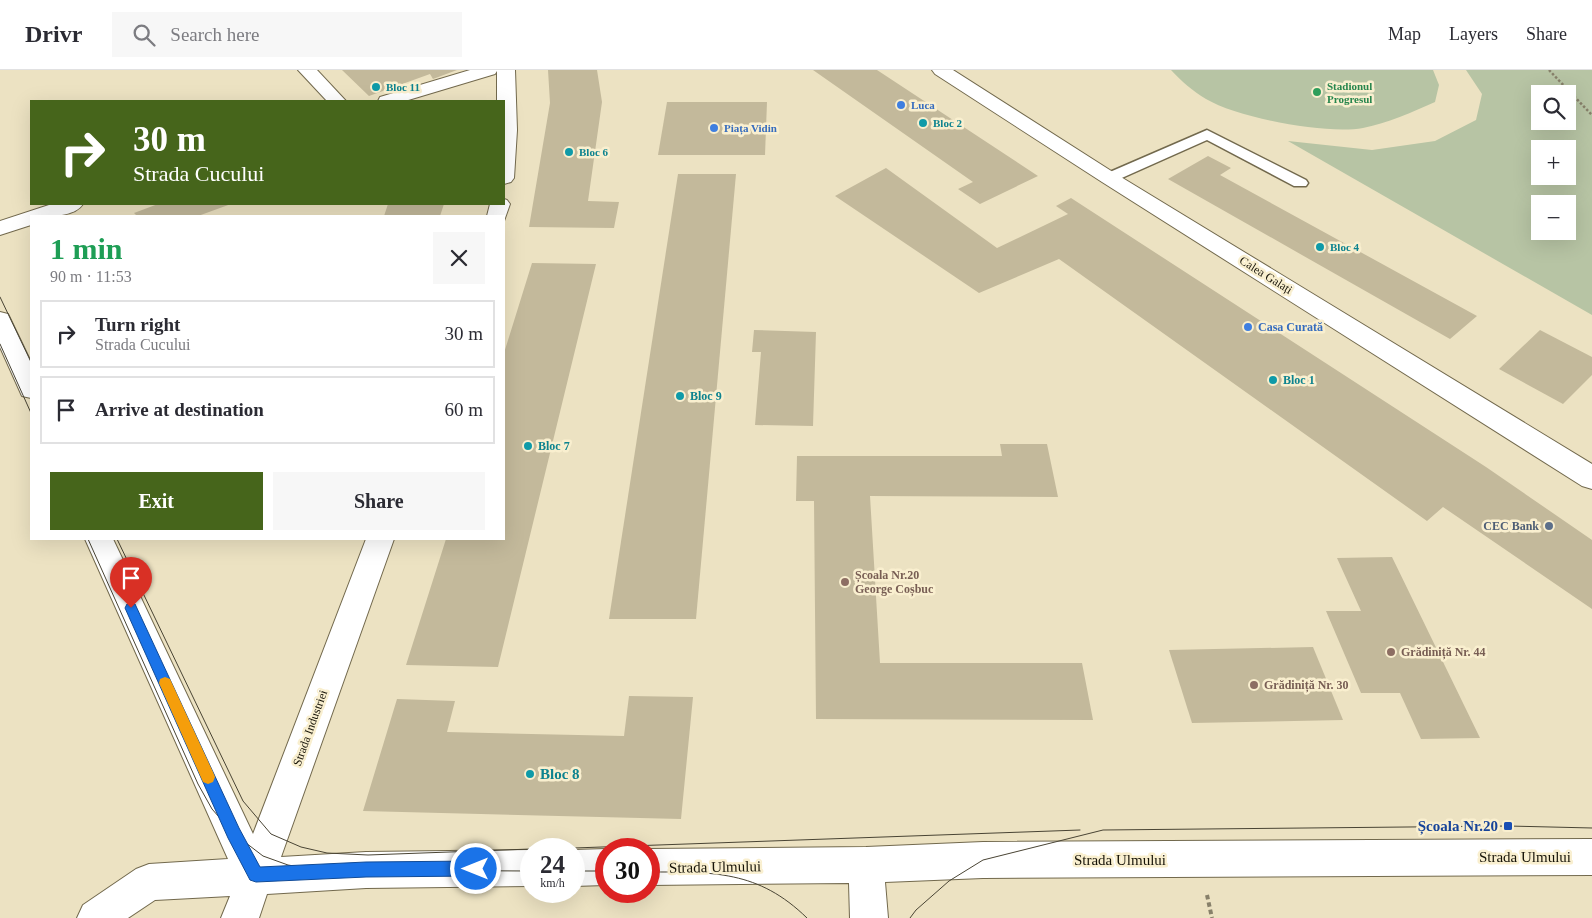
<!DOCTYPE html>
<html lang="en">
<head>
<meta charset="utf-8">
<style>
  :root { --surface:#fff; --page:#f7f7f7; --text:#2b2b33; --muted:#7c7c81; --line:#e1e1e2; --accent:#46651b }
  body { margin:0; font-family:Georgia,serif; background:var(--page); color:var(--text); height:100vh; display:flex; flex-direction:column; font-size:19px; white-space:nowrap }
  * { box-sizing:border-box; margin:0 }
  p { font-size:16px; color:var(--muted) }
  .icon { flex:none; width:28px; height:28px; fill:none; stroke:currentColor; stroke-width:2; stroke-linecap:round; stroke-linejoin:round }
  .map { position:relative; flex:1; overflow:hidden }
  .drawer { position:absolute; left:30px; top:145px; width:475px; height:325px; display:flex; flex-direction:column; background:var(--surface); border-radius:0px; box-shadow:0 5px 20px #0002 }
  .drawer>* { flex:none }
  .banner { position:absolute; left:30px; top:30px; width:475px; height:105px; border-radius:0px; box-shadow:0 5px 20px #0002; background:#46651b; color:#fff; overflow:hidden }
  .buttons { position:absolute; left:1531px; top:15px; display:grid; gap:10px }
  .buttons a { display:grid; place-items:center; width:45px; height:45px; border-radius:0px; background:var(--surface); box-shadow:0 5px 20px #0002; font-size:25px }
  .speed { position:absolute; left:520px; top:768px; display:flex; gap:10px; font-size:25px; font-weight:700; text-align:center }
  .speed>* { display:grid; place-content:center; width:65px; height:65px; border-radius:50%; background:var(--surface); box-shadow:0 5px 20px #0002; line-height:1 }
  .speed small { font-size:12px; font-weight:400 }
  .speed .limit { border:8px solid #d22; background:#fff; color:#111 }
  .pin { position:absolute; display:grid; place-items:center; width:42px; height:42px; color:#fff; margin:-51px -21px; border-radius:50% 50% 50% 0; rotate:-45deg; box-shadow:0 0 5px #0007 }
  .pin .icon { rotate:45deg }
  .me { position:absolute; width:55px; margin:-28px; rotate:270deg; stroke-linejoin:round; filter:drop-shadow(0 0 4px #0008) }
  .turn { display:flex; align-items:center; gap:18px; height:105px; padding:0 20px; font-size:22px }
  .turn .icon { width:65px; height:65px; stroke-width:2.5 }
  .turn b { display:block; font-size:35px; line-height:42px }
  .round { display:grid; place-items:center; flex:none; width:52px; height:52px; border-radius:0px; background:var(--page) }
  .overview { display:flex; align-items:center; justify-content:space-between; height:85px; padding:0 20px }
  h1 { font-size:30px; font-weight:700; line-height:38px; color:#1e9e55 }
  .button { display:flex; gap:10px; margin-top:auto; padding:10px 20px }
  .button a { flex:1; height:58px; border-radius:0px; background:var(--accent); color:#fff; font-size:20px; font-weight:700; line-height:58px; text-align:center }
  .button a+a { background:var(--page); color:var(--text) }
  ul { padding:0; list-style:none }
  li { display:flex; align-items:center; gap:15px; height:68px; margin:0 10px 8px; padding:0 10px; border:2px solid var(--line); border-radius:0px }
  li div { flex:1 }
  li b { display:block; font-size:19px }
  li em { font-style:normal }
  header { display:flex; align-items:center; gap:30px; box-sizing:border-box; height:70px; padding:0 25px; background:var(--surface); border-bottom:1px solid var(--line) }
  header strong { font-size:24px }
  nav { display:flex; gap:28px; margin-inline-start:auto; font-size:18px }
  .search { width:350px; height:45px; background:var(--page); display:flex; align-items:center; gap:12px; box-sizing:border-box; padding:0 18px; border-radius:0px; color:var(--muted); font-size:19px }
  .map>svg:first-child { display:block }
</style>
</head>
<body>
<header>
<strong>Drivr</strong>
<div class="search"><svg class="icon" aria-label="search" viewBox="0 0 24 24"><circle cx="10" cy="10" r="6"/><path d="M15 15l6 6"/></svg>Search here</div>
<nav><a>Map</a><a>Layers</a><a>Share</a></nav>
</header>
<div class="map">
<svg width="1592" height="848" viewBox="0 0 1592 848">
  <rect width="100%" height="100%" fill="#ece2c2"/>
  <g fill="#b7c4a4" fill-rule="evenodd">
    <path d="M1171 0H1433L1439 15 1435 32C1415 41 1385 54 1363 58 1327 65 1238 48 1206 29 1193 21 1181 11 1171 0Z"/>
    <path d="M1466 0H1592V245L1288 71 1372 80 1435 71 1476 50 1482 24ZM1540 24H1568V51H1540ZM1540 79H1568V106H1540ZM1540 134H1568V161H1540Z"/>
  </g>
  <g fill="#c3b99b">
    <path d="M342 0H457L433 9 430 4 369 26Z"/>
    <path d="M548 0H597L602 32 588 131 619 132 614 158 529 157 550 33Z"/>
    <path d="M813 0H877L1038 106 980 134 958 119 973 112Z"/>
    <path d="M667 32H767L765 85H658Z"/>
    <path d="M1208 86 1231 98 1220 105 1477 246 1450 269 1168 109Z"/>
    <path d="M886 98 997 178 1068 144 1056 136 1071 128 1486 397 1592 470V539L1443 437 1427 451 1059 189 979 223 835 126Z"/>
    <path d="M678 104H736L696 549H609Z"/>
    <path d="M158 134H231L198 146H137L134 143Z"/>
    <path d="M388 134H444L440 146H384Z"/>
    <path d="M532 193 596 194 498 597 406 595 446 469H504V283Z"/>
    <path d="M754 260 816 262 813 356 755 355 761 282H752Z"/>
    <path d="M1540 260 1592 287V305L1563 334 1499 299Z"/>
    <path d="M1000 374H1047L1058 427 870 426 880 593H1082L1093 650 816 649 814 431H796L797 386H1002Z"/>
    <path d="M1392 487 1480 668 1421 669 1400 623H1361L1326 541H1361L1337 488Z"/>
    <path d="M1313 577 1343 650 1192 653 1169 580Z"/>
    <path d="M629 626 693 627 681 749 363 741 397 629 455 631 447 662 624 666Z"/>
  </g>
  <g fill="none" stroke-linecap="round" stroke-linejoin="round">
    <defs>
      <path id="lane" d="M1207 60 1306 110 1308 113 1306 116H1294L1207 70 1115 111H1103L1101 108 1103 105Z"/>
      <g id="street">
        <path d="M298 0H317L346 31H327Z"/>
        <path d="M470 0H515L517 60 514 108 511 112 504 114V31H497V1L495 4 405 31H378L380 27Z"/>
        <path d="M504 129 507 130 510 134 504 151V146H487L490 134H504Z"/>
        <path d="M52 134H83C74 148 47 146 31 146V155L0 165V151Z"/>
        <path d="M0 242 8 244 31 292V328L22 326 0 277Z"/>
        <path d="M85 469H113L253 764 366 469H394L281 787 366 782 531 780V816L366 818 267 824 259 848H221L230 826 155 830 128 848H77L83 835 136 799 149 794 228 789Z"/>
        <path d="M1592 769V805L983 808 885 812 888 848H850L849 813 649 815V779L866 777 983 772Z"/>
        <path d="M606 779V815L574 816V780Z"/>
      </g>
      <path id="primary" d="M932 0H953L1116 104 1592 394V419L1582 416 1102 112 935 4Z"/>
    </defs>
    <use href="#lane" stroke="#72694d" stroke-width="3"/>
    <use href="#street" stroke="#72694d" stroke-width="2"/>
    <use href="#primary" stroke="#72694d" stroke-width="2"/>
    <path stroke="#87806a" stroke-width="2.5" stroke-dasharray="2.5 2" stroke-linecap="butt" d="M1549 0 1592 45"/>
    <path stroke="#87806a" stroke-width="4" stroke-dasharray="4.5 3" stroke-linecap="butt" d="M1207 825 1212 848"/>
    <use href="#lane" fill="#fff" fill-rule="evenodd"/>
    <use href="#street" fill="#fff" fill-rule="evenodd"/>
    <use href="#primary" fill="#fff" fill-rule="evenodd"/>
    <g stroke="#494434" stroke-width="1">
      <path d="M0 227 31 292"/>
      <path d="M0 274 31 343"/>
      <path d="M88 469 198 714 212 739 233 763 263 786 288 795 318 800 531 801"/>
      <path d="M117 469 243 731 271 764 301 777 327 783 368 785 531 779"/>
      <path d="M546 779 1080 760"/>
      <path d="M574 801H606"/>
      <path d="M649 802C713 802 758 800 807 848"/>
      <path d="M910 848 916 840 949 811 983 790 1103 760 1508 756 1592 758"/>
    </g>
  </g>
  <path fill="#1a73e8" stroke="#114b97" d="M131 532 135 534 239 758 260 797 366 792 476 791 482 793 484 799 482 804 476 806 366 807 256 812 250 810 228 768 125 538 127 534Z"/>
  <path fill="#f59e0b" d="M165 607 170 609 213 702 215 707 213 712 208 714 203 712 159 613 160 609Z"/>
  <g fill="#0f9aa8" stroke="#f9efcf" stroke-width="2">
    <circle cx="376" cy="17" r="5"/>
    <circle cx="923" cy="53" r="5"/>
    <circle cx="569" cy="82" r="5"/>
    <circle cx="1320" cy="177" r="5"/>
    <circle cx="1273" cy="310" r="5"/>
    <circle cx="680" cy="326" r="5"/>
    <circle cx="528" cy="376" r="5"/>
    <circle cx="530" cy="704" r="5"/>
  </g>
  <circle fill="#2e9e5b" stroke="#f9efcf" stroke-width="2" cx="1317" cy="22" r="5"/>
  <g fill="#3f7fe0" stroke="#f9efcf" stroke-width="2">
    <circle cx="901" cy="35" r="5"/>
    <circle cx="714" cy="58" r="5"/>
    <circle cx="1248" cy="257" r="5"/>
  </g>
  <circle fill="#5c6f8a" stroke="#f9efcf" stroke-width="2" cx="1549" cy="456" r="5"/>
  <g fill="#8d6e63" stroke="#f9efcf" stroke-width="2">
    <circle cx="845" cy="512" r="5"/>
    <circle cx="1391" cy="582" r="5"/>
    <circle cx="1254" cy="615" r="5"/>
  </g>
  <rect fill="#1a4fb4" stroke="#f9efcf" stroke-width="2" x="1503" y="751" width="10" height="10" rx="2.5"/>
  <g text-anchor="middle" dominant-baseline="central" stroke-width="5" stroke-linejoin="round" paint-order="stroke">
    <g font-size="11" font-weight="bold" fill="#27864d" stroke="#f9efcf" text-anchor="start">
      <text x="1327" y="16">Stadionul<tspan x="1327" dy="13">Progresul</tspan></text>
    </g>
    <g font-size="11" font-weight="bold" fill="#0d838f" stroke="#f9efcf" text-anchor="start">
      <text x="386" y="17">Bloc 11</text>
      <text x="933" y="53">Bloc 2</text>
      <text x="579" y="82">Bloc 6</text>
      <text x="1330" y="177">Bloc 4</text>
    </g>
    <g font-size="11" font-weight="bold" fill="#366cbe" stroke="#f9efcf" text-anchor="start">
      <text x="911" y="35">Luca</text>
      <text x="724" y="58">Piața Vidin</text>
    </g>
    <g font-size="12" fill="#161308" stroke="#f9efcf">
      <text transform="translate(1266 205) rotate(32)">Calea Galați</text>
      <text transform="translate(310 658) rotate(-70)">Strada Industriei</text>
    </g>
    <g font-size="12" font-weight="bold" fill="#366cbe" stroke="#f9efcf" text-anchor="start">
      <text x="1258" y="257">Casa Curată</text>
    </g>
    <g font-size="12" font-weight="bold" fill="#0d838f" stroke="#f9efcf" text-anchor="start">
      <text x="1283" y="310">Bloc 1</text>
      <text x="690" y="326">Bloc 9</text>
      <text x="538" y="376">Bloc 7</text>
    </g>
    <g font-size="12" font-weight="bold" fill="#4e5e75" stroke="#f9efcf" text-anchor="end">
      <text x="1539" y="456">CEC Bank</text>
    </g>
    <g font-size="12" font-weight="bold" fill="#785e54" stroke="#f9efcf" text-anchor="start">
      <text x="855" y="505">Școala Nr.20<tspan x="855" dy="14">George Coșbuc</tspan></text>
      <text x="1401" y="582">Grădiniță Nr. 44</text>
      <text x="1264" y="615">Grădiniță Nr. 30</text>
    </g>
    <g font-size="15" font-weight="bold" fill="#0d838f" stroke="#f9efcf" text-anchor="start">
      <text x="540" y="704">Bloc 8</text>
    </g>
    <g font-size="15" font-weight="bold" fill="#164399" stroke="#f9efcf" text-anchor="end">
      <text x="1498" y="756">Școala Nr.20</text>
    </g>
    <g font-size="15" fill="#161308" stroke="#f9efcf">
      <text x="1525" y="787">Strada Ulmului</text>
      <text x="1120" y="790">Strada Ulmului</text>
      <text transform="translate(715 797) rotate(-1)">Strada Ulmului</text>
    </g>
  </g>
</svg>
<div class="buttons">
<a><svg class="icon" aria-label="search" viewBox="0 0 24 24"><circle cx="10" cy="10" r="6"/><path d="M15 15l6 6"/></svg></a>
<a>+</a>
<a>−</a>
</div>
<div class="speed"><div>24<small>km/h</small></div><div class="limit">30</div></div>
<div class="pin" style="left:131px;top:538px;background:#d93025"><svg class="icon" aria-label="arrive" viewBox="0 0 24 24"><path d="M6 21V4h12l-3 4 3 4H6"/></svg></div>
<svg class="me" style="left:476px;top:799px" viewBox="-20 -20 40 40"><circle r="17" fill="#1a73e8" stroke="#fff" stroke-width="3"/><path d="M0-11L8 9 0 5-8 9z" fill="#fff"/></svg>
<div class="banner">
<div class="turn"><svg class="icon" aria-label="right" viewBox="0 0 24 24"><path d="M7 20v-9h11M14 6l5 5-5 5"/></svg><div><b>30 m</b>Strada Cucului</div></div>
</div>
<section class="drawer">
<div class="overview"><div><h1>1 min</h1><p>90 m · 11:53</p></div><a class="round"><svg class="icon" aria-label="close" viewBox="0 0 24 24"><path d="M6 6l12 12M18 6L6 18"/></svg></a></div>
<ul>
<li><svg class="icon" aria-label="right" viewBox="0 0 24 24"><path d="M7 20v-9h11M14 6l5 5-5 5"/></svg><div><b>Turn right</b><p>Strada Cucului</p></div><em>30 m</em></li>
<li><svg class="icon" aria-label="arrive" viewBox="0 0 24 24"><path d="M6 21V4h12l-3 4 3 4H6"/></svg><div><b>Arrive at destination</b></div><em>60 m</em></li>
</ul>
<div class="button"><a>Exit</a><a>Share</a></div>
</section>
</div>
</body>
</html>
